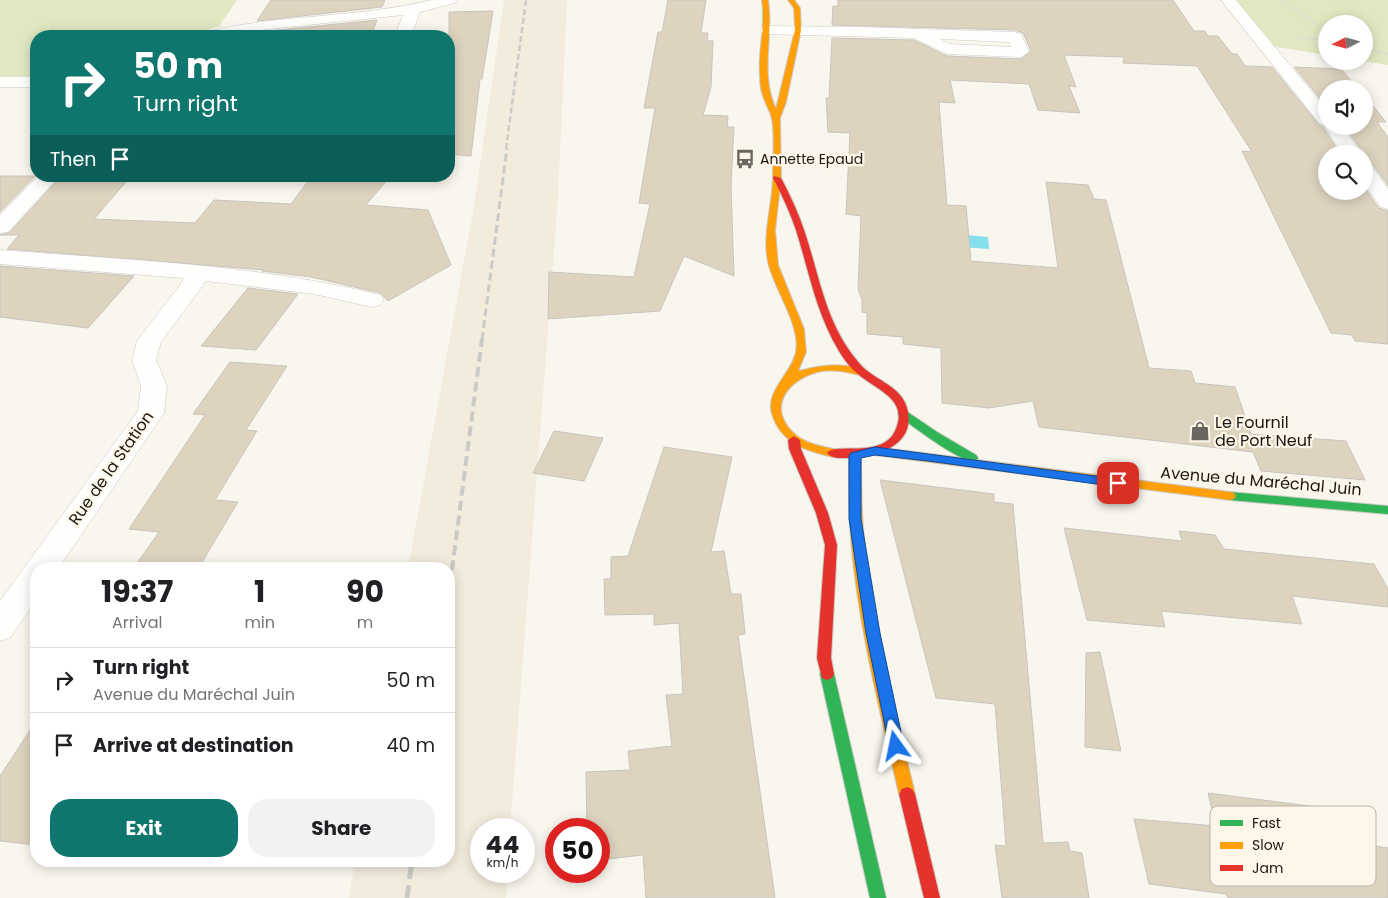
<!DOCTYPE html>
<html lang="en">
<head>
<meta charset="utf-8">
<style>
  :root { --surface:#fff; --page:#f2f2f2; --text:#202124; --muted:#757577; --line:#e0e0e0; --accent:#0f766e }
  body { margin:0; font-family:Poppins,sans-serif; background:var(--page); color:var(--text); height:100vh; display:flex; flex-direction:column; font-size:19px; white-space:nowrap }
  * { box-sizing:border-box; margin:0 }
  p { font-size:16px; color:var(--muted) }
  .icon { flex:none; width:28px; height:28px; fill:none; stroke:currentColor; stroke-width:2; stroke-linecap:round; stroke-linejoin:round }
  .map { position:relative; flex:1; overflow:hidden }
  .sheet { position:absolute; left:30px; top:562px; width:425px; height:305px; display:flex; flex-direction:column; background:var(--surface); border-radius:20px; box-shadow:0 2px 12px #0003 }
  .sheet>* { flex:none }
  .guide { position:absolute; left:30px; top:30px; width:425px; height:152px; border-radius:20px; box-shadow:0 2px 12px #0003; background:#0f766e; color:#fff; overflow:hidden }
  .needle { width:32px; rotate:264deg }
  .fabs { position:absolute; left:1318px; top:15px; display:grid; gap:10px }
  .fabs a { display:grid; place-items:center; width:55px; height:55px; border-radius:50%; background:var(--surface); box-shadow:0 2px 12px #0003; font-size:25px }
  .speed { position:absolute; left:470px; top:818px; display:flex; gap:10px; font-size:25px; font-weight:700; text-align:center }
  .speed>* { display:grid; place-content:center; width:65px; height:65px; border-radius:50%; background:var(--surface); box-shadow:0 2px 12px #0003; line-height:1 }
  .speed small { font-size:12px; font-weight:400 }
  .speed .limit { border:8px solid #d22; background:#fff; color:#111 }
  .pin { position:absolute; display:grid; place-items:center; width:42px; height:42px; color:#fff; margin:-21px; border-radius:10px; box-shadow:0 2px 8px #0006 }
  .me { position:absolute; width:55px; margin:-28px; rotate:348deg; stroke-linejoin:round; filter:drop-shadow(0 0 4px #0008) }
  .turn { display:flex; align-items:center; gap:18px; height:105px; padding:0 20px; font-size:22px }
  .turn .icon { width:65px; height:65px; stroke-width:2.5 }
  .turn b { display:block; font-size:35px; line-height:42px }
  .then { display:flex; align-items:center; height:48px; padding:0 20px; background:#0003; gap:10px; font-size:19px }
  .eta { display:flex; justify-content:space-evenly; align-items:center; height:85px; text-align:center }
  .eta b { font-size:30px; font-weight:700; line-height:35px }
  .button { display:flex; gap:10px; margin-top:auto; padding:10px 20px }
  .button a { flex:1; height:58px; border-radius:20px; background:var(--accent); color:#fff; font-size:20px; font-weight:700; line-height:58px; text-align:center }
  .button a+a { background:var(--page); color:var(--text) }
  ul { padding:0; list-style:none }
  li { display:flex; align-items:center; gap:15px; height:65px; padding:0 20px; border-top:1px solid var(--line) }
  li div { flex:1 }
  li b { display:block; font-size:19px }
  li em { font-style:normal }
  .map>svg:first-child { display:block }
</style>
</head>
<body>
<div class="map">
<svg width="1388" height="898" viewBox="0 0 1388 898">
  <rect width="100%" height="100%" fill="#f9f6ee"/>
  <path fill="#f3ecdd" d="M504 0H567L558 197 510 829H481V871H507L506 898H349L355 861H449V569H408L474 206Z"/>
  <g fill="#e1e7c1">
    <path d="M0 0H237L219 26 191 36H36V76H0Z"/>
    <path d="M1228 0H1388V65L1364 61V24H1326V55L1265 45Z"/>
  </g>
  <path fill="#85dfed" d="M944 233 988 237 989 249 947 246Z"/>
  <g fill="#ddd3bf" stroke="#c8c5bf">
    <path d="M271 0H385L382 7 257 21Z"/>
    <path d="M668 0H706L701 33H708L707 41H713L711 87 703 115 728 116 727 127H734L731 185 734 276 684 256 660 311 548 319 549 272 634 277 650 204 639 203 655 108H644L658 32H662Z"/>
    <path d="M838 0H1173L1194 31H1205L1208 36H1218L1232 54H1237L1245 66 1272 67 1319 125 1323 127 1340 154H1326V191H1364V187L1379 208 1388 211V344L1355 341 1352 335 1331 333 1242 151 1252 152 1197 66 1123 63 1124 57 1064 55 1076 87 1069 86 1080 113 1038 110 1029 84 950 80 955 103 939 102 947 205 966 206 971 261 1058 268 1046 182 1088 185 1094 199 1106 200 1149 368 1191 371 1195 383 1235 387 1251 434 1346 441 1365 480 1261 471 1253 452 1039 427 1033 401 989 408 942 403 941 348 903 344V337L867 334V313L862 312V300L858 289 861 216 846 214 850 133 828 132 826 98H829L832 38 914 40 947 56 1021 59 1031 51 1023 33 1015 30 832 25 833 6H838Z"/>
    <path d="M493 11 482 79H480L471 156 449 154V12Z"/>
    <path d="M377 20 371 36H246L269 31Z"/>
    <path d="M1294 67 1341 69 1358 89H1326V106Z"/>
    <path d="M1364 95 1386 122H1377L1388 137V186L1373 165 1364 162V154L1344 126H1364Z"/>
    <path d="M0 176H35L0 212Z"/>
    <path d="M61 176H131L94 219 195 223 214 200 291 204 312 176 388 179 366 205 428 210 451 265 388 301 380 293 311 277 262 271 264 270 7 249 19 235H0L9 233Z"/>
    <path d="M0 266 134 276 88 328 0 317Z"/>
    <path d="M248 288 298 294 256 350 201 346Z"/>
    <path d="M230 362 287 366 246 430 257 431 215 500 238 502 198 569H133L159 532 129 529 205 415 193 414Z"/>
    <path d="M554 431 603 438 584 481 533 473Z"/>
    <path d="M664 447 732 457 711 552 724 551 731 594H741L745 634 738 635 775 898H646L643 855 599 860V829H587L586 772 630 770 628 751 672 746 666 695 683 694 679 623 654 625V614L605 615 604 579H611V557L628 556Z"/>
    <path d="M880 480 994 494V502L1013 504 1043 843 1068 842 1070 851 1082 853 1089 898H1002L995 845 1006 846 995 704 936 698Z"/>
    <path d="M1064 528 1182 541 1179 531 1215 535 1224 549 1374 564 1388 589V607L1292 596 1302 624 1161 611 1165 627 1087 620Z"/>
    <path d="M1100 652 1121 751 1085 747 1086 653Z"/>
    <path d="M36 721V845L0 841V776Z"/>
    <path d="M1208 793 1357 812 1368 845 1388 848V898H1228L1226 894 1149 884 1134 819 1216 826Z"/>
  </g>
  <g fill="none" stroke-linecap="round" stroke-linejoin="round">
    <defs>
      <g id="street">
        <path d="M432 0H457L455 3 420 12 411 36H395L403 15 269 29 228 36H202L210 31C283 14 359 18 432 0Z"/>
        <path d="M1221 0H1236L1326 109V126H1342L1361 154H1342L1324 125 1320 124Z"/>
        <path d="M768 26 861 27 1015 32 1021 34 1029 52 1021 57 947 54 914 38 762 34 760 31 762 28ZM940 39 1009 42 1011 47 950 44Z"/>
        <rect x="0" y="77" width="36" height="10"/>
        <path d="M1364 164 1371 166 1388 189V209L1381 207 1364 184Z"/>
        <path d="M38 176H59L8 232 0 233V215Z"/>
        <path d="M0 250C127 260 256 264 380 295L384 300 380 305 372 307 314 294 206 281 161 342 156 360 167 386 164 413 58 569H36V600L11 637 0 641V601L138 411 141 386 132 360 137 341 183 281V278L0 264Z"/>
      </g>
      <g id="fast">
        <path d="M903 409 937 432 976 455 978 458 976 461C963 465 911 425 899 416L898 413Z"/>
        <path d="M1230 492 1388 506V514L1230 500 1226 499 1224 496 1226 493Z"/>
        <path d="M827 668 832 670 834 674 886 898H870L820 674 822 670Z"/>
      </g>
      <g id="slow">
        <path d="M762 0H768C774 37 759 74 776 109L795 30 794 8 788 0H794L800 8 801 30 786 102 780 118 781 178 775 230 778 265 804 329 806 352 798 371C818 366 834 363 854 367 860 369 865 369 869 373L864 376C851 373 836 369 822 371 787 378 764 409 797 436 809 445 823 446 837 450L839 453 837 456 833 457C806 451 781 443 772 414 765 391 792 373 796 352 801 327 776 291 769 266 761 237 773 205 773 176 773 159 775 135 772 119 771 113 767 107 765 101 761 93 760 84 760 75 758 50 766 26 762 0Z"/>
        <path d="M875 447 1230 492 1234 493 1236 496 1234 499 1230 500 875 455 869 451Z"/>
        <path d="M855 451 861 455C861 483 861 511 864 539 871 625 895 710 915 794L912 799 907 801 902 799 899 794C880 710 858 625 851 539 849 511 849 483 849 455Z"/>
      </g>
      <g id="jam">
        <path d="M774 176 781 178C790 195 798 212 804 230 818 271 824 314 849 350 854 357 860 365 866 370 882 383 904 389 908 412 914 446 876 457 848 458 841 458 832 459 827 453 835 442 882 459 895 431 910 399 876 390 858 374 850 368 844 359 839 351 816 313 809 271 796 230 790 212 782 195 773 178Z"/>
        <path d="M794 436 800 440 801 449 828 513 837 545 831 658 834 674 832 678 827 680 822 678 817 658 825 545 816 513 789 449 788 440Z"/>
        <path d="M907 787 912 789 915 794 940 898H924L899 794 902 789Z"/>
      </g>
    </defs>
    <use href="#street" stroke="#cdcac4" stroke-width="1"/>
    <use href="#fast" stroke="#cdcac4" stroke-width="2"/>
    <use href="#slow" stroke="#cdcac4" stroke-width="2"/>
    <use href="#jam" stroke="#cdcac4" stroke-width="2"/>
    <g stroke="#dcdbd9" stroke-width="2" stroke-dasharray="1 1" stroke-linecap="butt">
      <path d="M1281 0 1326 31"/>
      <path d="M1297 37 1326 40"/>
      <path d="M1364 47 1388 54"/>
    </g>
    <use href="#street" fill="#fefefc" fill-rule="evenodd"/>
    <use href="#fast" fill="#30b455" fill-rule="evenodd"/>
    <use href="#slow" fill="#ff9f0a" fill-rule="evenodd"/>
    <use href="#jam" fill="#e5322d" fill-rule="evenodd"/>
    <path stroke="#cacac8" stroke-width="2.5" stroke-dasharray="6 3" stroke-linecap="butt" d="M506 149 526 0"/>
    <path stroke="#cacac8" stroke-width="3" stroke-dasharray="8 4" stroke-linecap="butt" d="M482 340 507 148"/>
    <path stroke="#cacac8" stroke-width="4" stroke-dasharray="10 5" stroke-linecap="butt" d="M450 585 482 339"/>
    <g stroke="#cacac8" stroke-width="5" stroke-dasharray="13 6" stroke-linecap="butt">
      <path d="M449 589 450 584"/>
      <path d="M407 898 412 861"/>
    </g>
  </g>
  <path fill="#1a73e8" stroke="#114b97" d="M875 447 1118 479 1123 483 1118 487 928 461 875 455 861 458V519L880 633 904 746 901 751 896 753 891 751 889 746 866 633 849 519V456L851 453Z"/>
  <defs>
    <symbol id="bus-bare" viewBox="-9 -9 18 18"><path d="M-5-6H5V4H4V6H2V4H-2V6H-4V4H-5ZM-3.5-4V0h7V-4ZM-3.5 1.2v1.5H-2V1.2ZM2 1.2v1.5H3.5V1.2Z" fill="#696660" stroke="#fef7e9" stroke-width="2.5" paint-order="stroke"/></symbol>
    <symbol id="shop-bare" viewBox="-9 -9 18 18"><path d="M-5-2.5h2.3a2.7 3.5 0 0 1 5.4 0H5L5.5 6h-11ZM-1.5-2.5h3a1.5 2.3 0 0 0-3 0Z" fill="#696660" stroke="#fef7e9" stroke-width="2.5" paint-order="stroke"/></symbol>
  </defs>
  <g fill-rule="evenodd">
    <use href="#bus-bare" x="731" y="145" width="28" height="28"/>
    <use href="#shop-bare" x="1186" y="417" width="28" height="28"/>
  </g>
  <g text-anchor="middle" dominant-baseline="central" stroke-width="4.5" stroke-linejoin="round" paint-order="stroke">
    <g font-size="14" fill="#1b1814" stroke="#fef7e9" text-anchor="start">
      <text x="760" y="159">Annette Epaud</text>
    </g>
    <g font-size="16" fill="#1b1814" stroke="#fef7e9" text-anchor="start">
      <text x="1215" y="422">Le Fournil<tspan x="1215" dy="18">de Port Neuf</tspan></text>
    </g>
    <g font-size="16" fill="#1b1814" stroke="#fef7e9">
      <text transform="translate(111 468) rotate(-55)">Rue de la Station</text>
      <text transform="translate(1261 481) rotate(5)">Avenue du Maréchal Juin</text>
    </g>
  </g>
  <rect x="1210" y="806" width="166" height="80" rx="8" fill="#fef7e9" stroke="#bab4a9" stroke-width="1"/>
  <rect x="1220" y="820" width="23" height="6" fill="#30b455"/>
  <rect x="1220" y="842" width="23" height="7" fill="#ff9f0a"/>
  <rect x="1220" y="865" width="23" height="6" fill="#e5322d"/>
  <g font-size="14" fill="#1b1814">
    <text x="1252" y="828">Fast</text>
    <text x="1252" y="850">Slow</text>
    <text x="1252" y="873">Jam</text>
  </g>
</svg>
<div class="fabs">
<a><svg class="needle" viewBox="-14 -14 28 28"><path d="M0-13l5 13h-10z" fill="#e53935"/><path d="M0 13l5-13h-10z" fill="#757577"/></svg></a>
<a><svg class="icon" aria-label="sound" viewBox="0 0 24 24"><path d="M4 9h4l5-4v14l-5-4H4zM17 9q2 3 0 6"/></svg></a>
<a><svg class="icon" aria-label="search" viewBox="0 0 24 24"><circle cx="10" cy="10" r="6"/><path d="M15 15l6 6"/></svg></a>
</div>
<div class="speed"><div>44<small>km/h</small></div><div class="limit">50</div></div>
<div class="pin" style="left:1118px;top:483px;background:#d93025"><svg class="icon" aria-label="arrive" viewBox="0 0 24 24"><path d="M6 21V4h12l-3 4 3 4H6"/></svg></div>
<svg class="me" style="left:896px;top:746px" viewBox="-20 -20 40 40"><path d="M0-17L14 15 0 8-14 15z" fill="#1a73e8" stroke="#fff" stroke-width="4"/></svg>
<div class="guide">
<div class="turn"><svg class="icon" aria-label="right" viewBox="0 0 24 24"><path d="M7 20v-9h11M14 6l5 5-5 5"/></svg><div><b>50 m</b>Turn right</div></div>
<div class="then">Then<svg class="icon" aria-label="arrive" viewBox="0 0 24 24"><path d="M6 21V4h12l-3 4 3 4H6"/></svg></div>
</div>
<section class="sheet">
<div class="eta">
<div><b>19:37</b><p>Arrival</p></div>
<div><b>1</b><p>min</p></div>
<div><b>90</b><p>m</p></div>
</div>
<ul>
<li><svg class="icon" aria-label="right" viewBox="0 0 24 24"><path d="M7 20v-9h11M14 6l5 5-5 5"/></svg><div><b>Turn right</b><p>Avenue du Maréchal Juin</p></div><em>50 m</em></li>
<li><svg class="icon" aria-label="arrive" viewBox="0 0 24 24"><path d="M6 21V4h12l-3 4 3 4H6"/></svg><div><b>Arrive at destination</b></div><em>40 m</em></li>
</ul>
<div class="button"><a>Exit</a><a>Share</a></div>
</section>
</div>
</body>
</html>
